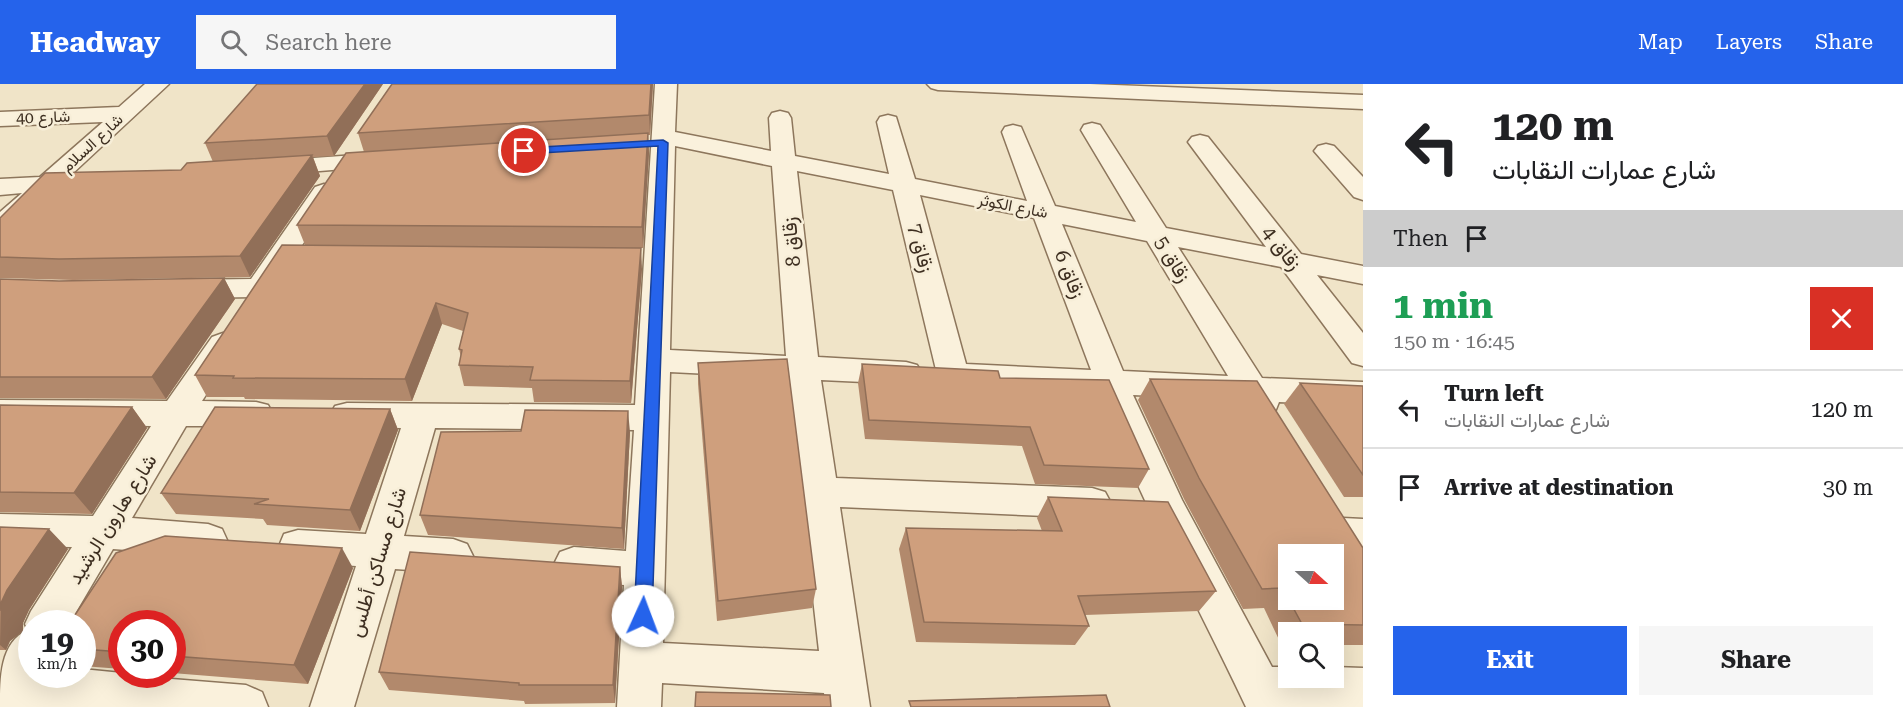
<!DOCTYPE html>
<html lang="en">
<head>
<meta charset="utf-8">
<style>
  :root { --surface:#fff; --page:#f6f6f6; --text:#202124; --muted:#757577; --line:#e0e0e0; --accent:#2563eb }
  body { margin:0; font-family:"Roboto Serif",Vazirmatn,serif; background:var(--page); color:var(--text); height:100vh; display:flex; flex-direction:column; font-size:22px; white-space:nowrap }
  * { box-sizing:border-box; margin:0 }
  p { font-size:20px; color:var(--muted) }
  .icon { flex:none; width:33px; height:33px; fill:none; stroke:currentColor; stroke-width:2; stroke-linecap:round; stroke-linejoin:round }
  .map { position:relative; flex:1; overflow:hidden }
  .details { display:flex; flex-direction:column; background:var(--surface); width:540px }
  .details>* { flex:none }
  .banner { background:#fff; color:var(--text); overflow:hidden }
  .needle { width:39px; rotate:111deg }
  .buttons { position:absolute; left:1278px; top:460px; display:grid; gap:12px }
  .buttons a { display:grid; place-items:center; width:66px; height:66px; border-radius:0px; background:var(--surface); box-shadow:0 6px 24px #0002; font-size:30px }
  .speed { position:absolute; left:18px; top:526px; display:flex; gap:12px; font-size:30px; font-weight:700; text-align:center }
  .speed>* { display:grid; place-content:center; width:78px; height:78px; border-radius:50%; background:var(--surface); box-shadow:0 6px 24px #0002; line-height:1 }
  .speed small { font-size:15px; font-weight:400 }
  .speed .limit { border:9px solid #d22; background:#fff; color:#111 }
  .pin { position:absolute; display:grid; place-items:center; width:51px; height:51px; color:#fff; margin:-26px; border:3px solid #fff; border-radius:50%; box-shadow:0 2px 6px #0007 }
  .me { position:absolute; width:66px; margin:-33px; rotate:2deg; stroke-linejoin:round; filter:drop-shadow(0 0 4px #0008) }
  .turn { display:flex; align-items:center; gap:21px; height:126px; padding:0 30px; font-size:27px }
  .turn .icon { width:78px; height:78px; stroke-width:2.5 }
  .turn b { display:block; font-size:42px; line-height:51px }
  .then { display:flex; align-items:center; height:57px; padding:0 30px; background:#0003; gap:12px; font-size:22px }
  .round { display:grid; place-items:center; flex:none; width:63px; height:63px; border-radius:0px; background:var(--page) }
  .overview { display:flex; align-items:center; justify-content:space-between; height:102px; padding:0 30px }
  h1 { font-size:36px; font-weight:700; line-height:45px; color:#1e9e55 }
  .button { display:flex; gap:12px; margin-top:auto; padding:12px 30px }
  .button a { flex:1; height:69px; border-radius:0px; background:var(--accent); color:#fff; font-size:24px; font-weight:700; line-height:69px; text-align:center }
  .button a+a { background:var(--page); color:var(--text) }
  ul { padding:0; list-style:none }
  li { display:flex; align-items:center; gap:18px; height:78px; padding:0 30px; border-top:2px solid var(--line) }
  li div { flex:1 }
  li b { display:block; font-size:22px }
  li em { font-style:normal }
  header { display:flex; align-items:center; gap:36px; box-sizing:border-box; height:84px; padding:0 30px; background:var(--accent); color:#fff }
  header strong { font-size:28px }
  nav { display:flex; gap:33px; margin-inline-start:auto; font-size:21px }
  .search { width:420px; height:54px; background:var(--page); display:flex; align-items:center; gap:15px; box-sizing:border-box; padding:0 21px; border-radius:0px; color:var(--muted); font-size:22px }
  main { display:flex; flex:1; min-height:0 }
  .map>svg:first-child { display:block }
</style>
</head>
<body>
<header>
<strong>Headway</strong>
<div class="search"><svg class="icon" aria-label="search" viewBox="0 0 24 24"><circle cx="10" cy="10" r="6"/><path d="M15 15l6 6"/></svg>Search here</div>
<nav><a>Map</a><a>Layers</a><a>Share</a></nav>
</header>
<main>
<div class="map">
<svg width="1363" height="623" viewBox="0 0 1363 623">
  <rect width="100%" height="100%" fill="#f0e4c8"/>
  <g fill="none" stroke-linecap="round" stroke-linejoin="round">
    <defs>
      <g id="minor">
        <path d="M145 0H169L71 91 85 93 88 98 85 103 54 107 9 148 0 150V128L22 109 0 111V95L40 93 103 38 0 42V28L119 23Z"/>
        <path d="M655 0H677L675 48 771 67 769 34 772 29 780 27 788 29 791 34 795 72 889 90 877 38 880 33 888 31 896 33 915 95 1027 117 1002 48 1005 43 1013 41 1021 43 1055 122 1136 138 1081 46 1084 41 1092 39 1100 41 1166 144 1266 163 1188 58 1192 53 1200 51 1208 53 1301 170 1363 182V200L1317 191 1363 249V282L1352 279 1281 183 1178 163 1262 294 1363 298V322L1279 318 1275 328C1259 332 1252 329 1243 316L1133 311 1182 416 1272 583H1288V594H1334V583L1363 584V623H1246C1197 519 1140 417 1099 309L955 302 942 298 937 290 893 106 797 87 818 273 906 278 917 281 922 289 917 297 906 300 821 296 836 394 1092 404 1105 408 1111 419 1105 430 1092 434 840 423 870 623H826L824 609 662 599 661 623H617L624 501 574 497 560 492 554 480 560 468 574 463 626 467 634 346 435 344 404 452 453 455 467 460 473 472 467 484 453 489 395 485 354 623H310L356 482 298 478 284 474 279 462 284 450 298 446 366 450 401 344 347 343 335 340 330 331 335 322 347 319 635 321ZM675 62 772 82 786 272 670 266ZM920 111 1034 134 1091 286 966 280ZM1062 140 1147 157 1228 292 1123 287ZM670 288 788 294 819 567 663 559Z"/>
        <path d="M927 0H1090L1363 11V25L938 6 931 4Z"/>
        <path d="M1326 60 1334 62 1363 93V116L1354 113 1314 67 1318 62Z"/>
        <path d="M384 69 393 71 396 76 393 81 271 91 262 89 259 84 262 79 271 77Z"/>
        <path d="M324 100 333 103 337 108 270 210 260 213 184 214 174 211 170 205 174 199 184 196 251 195 315 103Z"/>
        <path d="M223 249 234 253 239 260 202 317 256 318 268 321 273 330 268 339 256 342H186L132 434 208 440 222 445 227 456 222 467 208 472 113 465 69 540H32V591H82V585L122 589V591L246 601 262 608 268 623H0C0 594 0 558 28 546L25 540 31 527 72 463 0 462V430L93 432 151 342 0 340V316L167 317 212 253Z"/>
        <path d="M1343 434 1363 435V467L1343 466 1329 461 1324 450 1329 439Z"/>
      </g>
    </defs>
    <use href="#minor" stroke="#8d765c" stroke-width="3"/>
    <use href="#minor" fill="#faf1dc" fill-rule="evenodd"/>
  </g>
  <g fill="#b2896c" fill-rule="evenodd">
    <path d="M383 0 334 72 313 73 320 92 250 193 73 196 0 194V134L213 78 205 59Z"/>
    <path d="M392 0H653L650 51H648L649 69 643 164 494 163 642 185 631 319 534 318 532 304 464 302 459 281 461 273 459 265 463 247 442 240 412 317 245 315 244 313H207L195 291 305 161 297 141 364 68 358 49Z"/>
    <path d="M224 194 235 215 166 315 0 314V195L59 197Z"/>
    <path d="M698 279 816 505 812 524 717 537 698 300Z"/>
    <path d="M862 280 1000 294 1149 385 1138 404 1035 400 1022 362 865 355 858 299Z"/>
    <path d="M1150 295 1363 464V561H1334V549H1288V560H1281L1264 524 1243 525 1184 415 1138 316ZM1288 471 1334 516H1288Z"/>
    <path d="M1300 299 1363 302V413H1344L1284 320Z"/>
    <path d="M0 321 132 323 147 344 92 430 0 428Z"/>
    <path d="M390 325 398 346 360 447 267 441 263 435 176 430 161 409Z"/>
    <path d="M521 347 630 348 624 465 428 451 420 431Z"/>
    <path d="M1048 413 1216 507 1199 527 1085 531 1089 542 1075 561 916 558 899 465 906 444 1042 447 1037 434Z"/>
    <path d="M0 443 68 465 29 526 23 539V547L10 557 6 566H0Z"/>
    <path d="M620 483 622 503 615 619 525 620 524 617 389 606 379 588Z"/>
    <path d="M353 484 308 600 172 589V540H122V585L82 582V540Z"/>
  </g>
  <g fill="#916f58">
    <path d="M365 0H383L334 72 327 52Z"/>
    <path d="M651 0H653L650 51 649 31Z"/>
    <path d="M648 49 649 69 643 164 642 143Z"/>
    <path d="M312 71 320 92 250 193 240 172Z"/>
    <path d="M641 164 642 185 631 319 630 297Z"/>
    <path d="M224 194 235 215 166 315 152 293Z"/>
    <path d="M436 219 442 240 412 317 405 295Z"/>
    <path d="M132 323 147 344 92 430 74 409Z"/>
    <path d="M390 325 398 346 360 447 350 426Z"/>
    <path d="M628 327 630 348 624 465 622 444Z"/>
    <path d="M49 445 68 465 29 526 23 539V547L10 557 6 566 0 561 1 519 7 506Z"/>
    <path d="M342 464 353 484 308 600 294 581Z"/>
    <path d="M620 483 622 503 615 619 613 601Z"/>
  </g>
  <g fill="#cf9f7d" stroke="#916f58" stroke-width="1.5">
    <path d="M257 0H365L327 52 205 59Z"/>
    <path d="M392 0H651L649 31 358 49Z"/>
    <path d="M648 49 642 143 297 141 346 69Z"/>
    <path d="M312 71 240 172 59 175 0 173V134L45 89 181 86 187 79Z"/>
    <path d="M282 161 641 164 630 297 530 296 533 283 459 281 462 266 459 265 468 229 436 219 405 295 233 294 234 292 195 291Z"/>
    <path d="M224 194 152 293H0V195L59 197Z"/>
    <path d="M787 275 816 505 718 517 698 279Z"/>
    <path d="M862 280 998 287 1000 294 1109 296 1149 385 1044 381 1030 343 869 336Z"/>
    <path d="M1150 295 1257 297 1363 464V541L1302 540 1289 516H1334V471H1288V515L1283 504 1262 505 1199 394Z"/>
    <path d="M1300 299 1363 302V391Z"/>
    <path d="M0 321 132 323 74 409 0 408Z"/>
    <path d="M215 323 390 325 350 426 254 420 269 415 161 409Z"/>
    <path d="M525 326 628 327 622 444 420 431 441 348 521 347Z"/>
    <path d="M1048 413 1168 418 1216 507 1078 512 1089 542 924 538 906 444 1062 447Z"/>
    <path d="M0 443 49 445 7 506 1 519 0 527Z"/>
    <path d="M165 452 342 464 294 581 172 572V540H122V568L82 565V540H69L116 469Z"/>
    <path d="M410 468 620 483 613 601H519V599L379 588Z"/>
    <path d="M696 608 830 611 831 623H695Z"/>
    <path d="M1106 611 1110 623H911L909 617Z"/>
  </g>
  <path fill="#2563eb" stroke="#184099" stroke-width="1.5" d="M663 56 668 59 652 532 649 537 643 539 637 537 634 532 658 62 524 70 519 67 524 64Z"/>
  <g text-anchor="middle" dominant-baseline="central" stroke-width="5" stroke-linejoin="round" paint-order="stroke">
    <g font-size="16" fill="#3d2e20" stroke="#f7eed8">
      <text transform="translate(43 33) rotate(-2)">شارع 40</text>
      <text transform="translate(92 59) rotate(-43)">شارع السلام</text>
      <text transform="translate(1013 122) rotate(11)">شارع الكوثر</text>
    </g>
    <g font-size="20" fill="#3d2e20" stroke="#f7eed8">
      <text transform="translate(791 158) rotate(-95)">زقاق 8</text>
      <text transform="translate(921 164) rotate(76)">زقاق 7</text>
      <text transform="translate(1282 164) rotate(52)">زقاق 4</text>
      <text transform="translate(1173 175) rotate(59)">زقاق 5</text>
      <text transform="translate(1070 190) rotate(69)">زقاق 6</text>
      <text transform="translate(112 435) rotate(-58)">شارع هارون الرشيد</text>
      <text transform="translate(377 478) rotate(-73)">شارع مساكن أطلس</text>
    </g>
  </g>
</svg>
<div class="buttons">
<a><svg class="needle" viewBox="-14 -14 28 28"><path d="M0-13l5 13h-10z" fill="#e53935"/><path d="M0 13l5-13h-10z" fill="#757577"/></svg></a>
<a><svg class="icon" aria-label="search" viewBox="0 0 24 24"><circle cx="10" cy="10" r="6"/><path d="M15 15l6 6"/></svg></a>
</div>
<div class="speed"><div>19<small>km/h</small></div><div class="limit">30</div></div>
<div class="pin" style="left:524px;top:67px;background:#d93025"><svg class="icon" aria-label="arrive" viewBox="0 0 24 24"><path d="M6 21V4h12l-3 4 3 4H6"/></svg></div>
<svg class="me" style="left:643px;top:532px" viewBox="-20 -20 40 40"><circle r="19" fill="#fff"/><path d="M0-13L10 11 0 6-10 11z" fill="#2563eb"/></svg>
</div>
<section class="details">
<div class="banner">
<div class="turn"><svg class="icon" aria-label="left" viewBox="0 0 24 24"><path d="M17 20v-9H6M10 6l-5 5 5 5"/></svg><div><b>120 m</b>شارع عمارات النقابات</div></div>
<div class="then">Then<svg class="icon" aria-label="arrive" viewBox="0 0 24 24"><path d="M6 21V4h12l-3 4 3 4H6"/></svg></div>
</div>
<div class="overview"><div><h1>1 min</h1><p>150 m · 16:45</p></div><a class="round" style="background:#d93025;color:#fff"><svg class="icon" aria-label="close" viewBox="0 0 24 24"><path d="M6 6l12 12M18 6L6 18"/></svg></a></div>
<ul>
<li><svg class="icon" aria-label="left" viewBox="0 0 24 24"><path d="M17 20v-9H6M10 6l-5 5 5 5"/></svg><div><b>Turn left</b><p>شارع عمارات النقابات</p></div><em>120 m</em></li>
<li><svg class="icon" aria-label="arrive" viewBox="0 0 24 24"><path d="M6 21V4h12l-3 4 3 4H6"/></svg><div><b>Arrive at destination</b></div><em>30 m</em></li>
</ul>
<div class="button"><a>Exit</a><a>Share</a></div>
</section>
</main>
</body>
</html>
